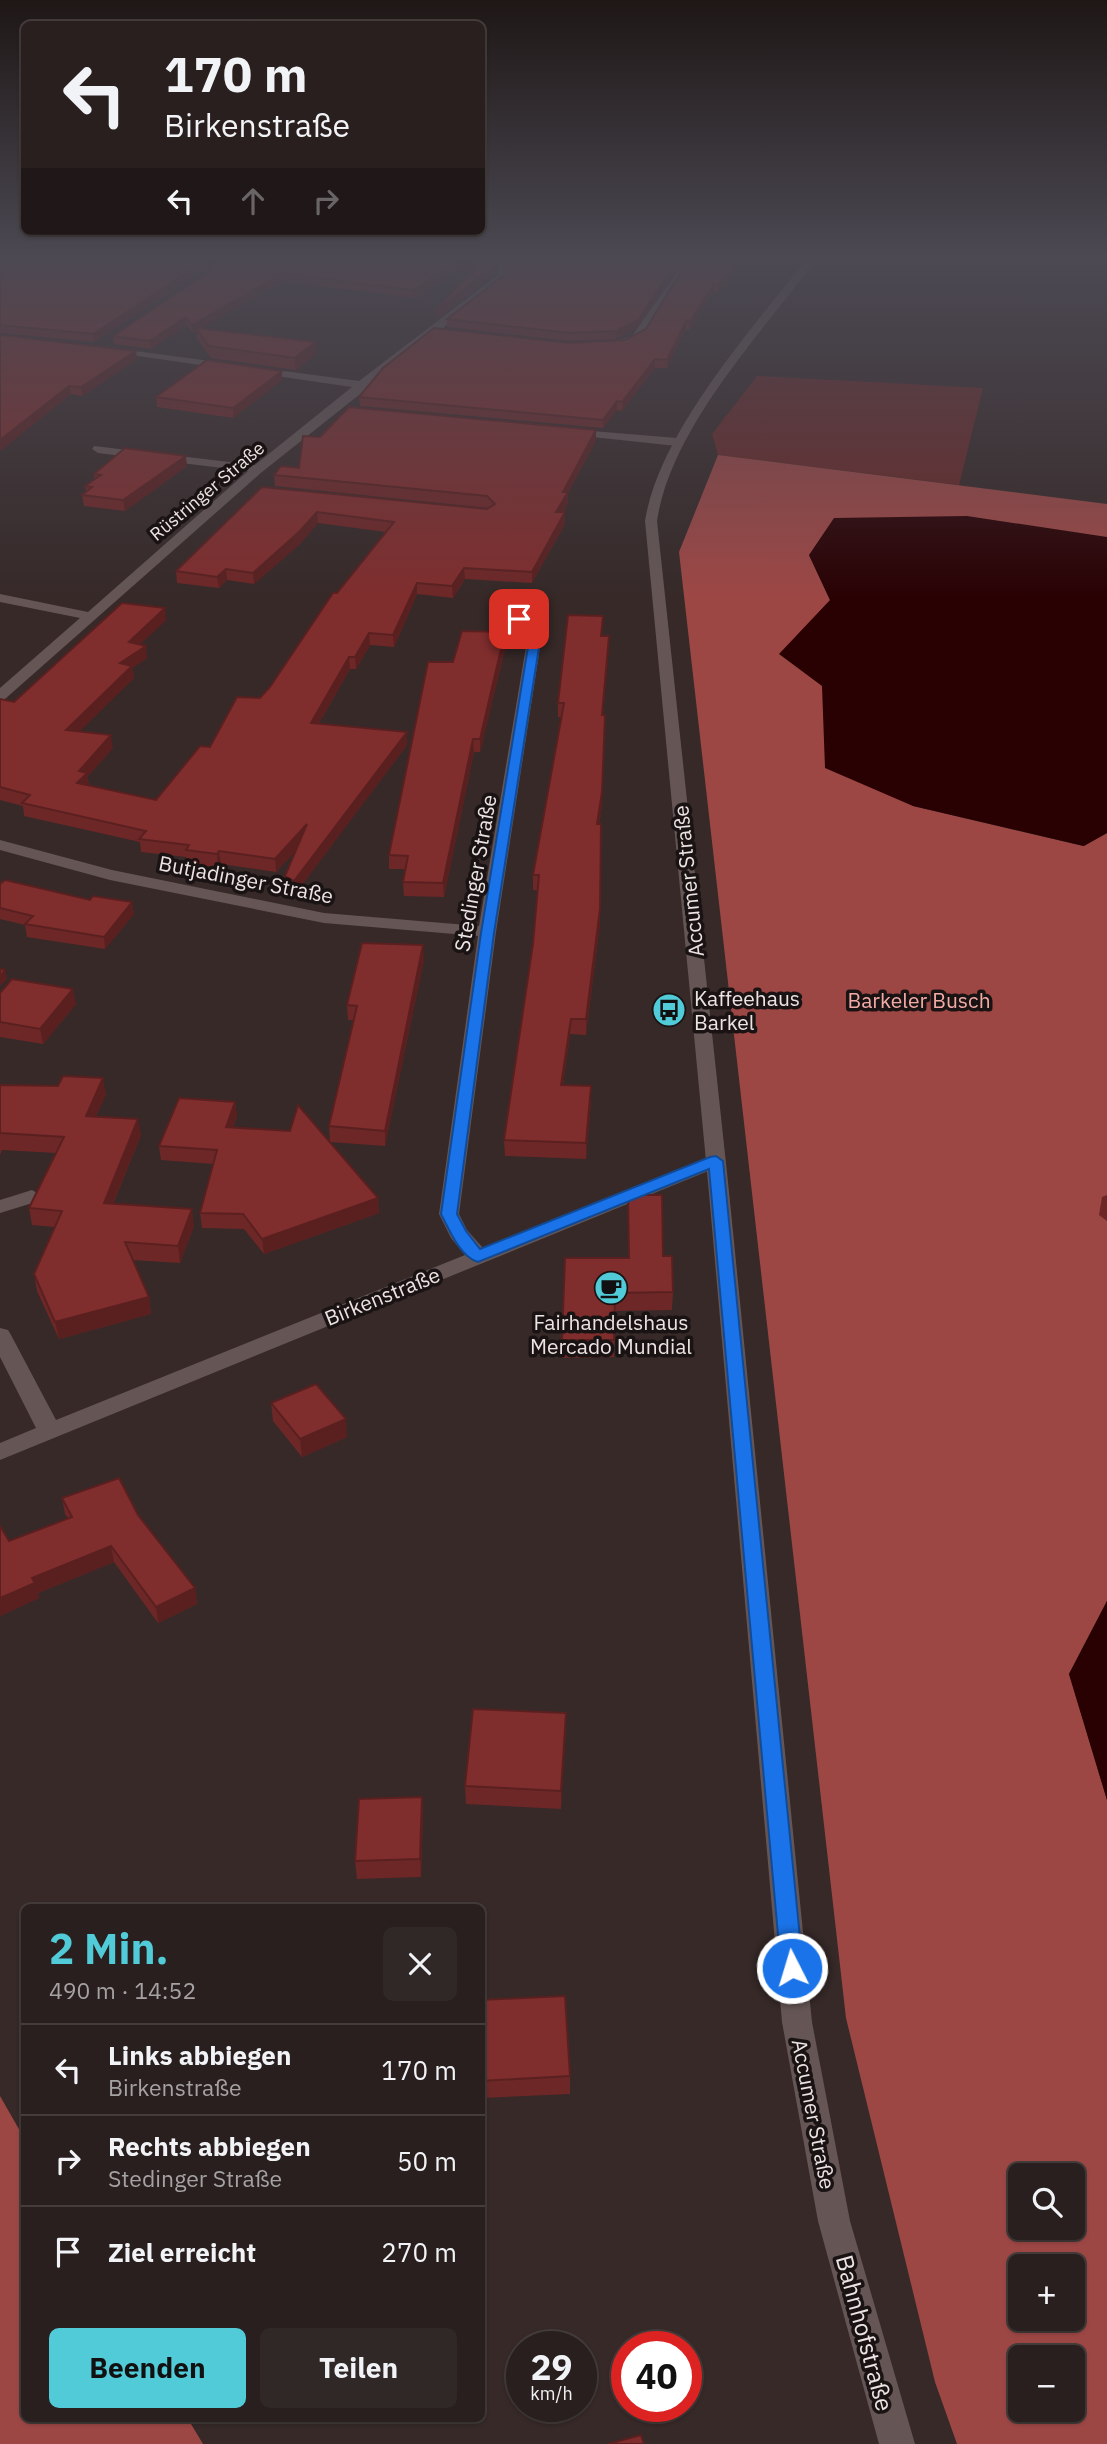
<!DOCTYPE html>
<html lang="de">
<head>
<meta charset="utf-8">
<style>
  :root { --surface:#281f1e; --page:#302727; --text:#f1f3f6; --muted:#a5a2a4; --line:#443d3c; --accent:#52cbd8 }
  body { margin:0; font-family:"IBM Plex Sans",sans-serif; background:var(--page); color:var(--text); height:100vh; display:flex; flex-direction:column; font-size:26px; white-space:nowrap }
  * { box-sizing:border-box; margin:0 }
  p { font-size:23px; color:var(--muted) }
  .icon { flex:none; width:38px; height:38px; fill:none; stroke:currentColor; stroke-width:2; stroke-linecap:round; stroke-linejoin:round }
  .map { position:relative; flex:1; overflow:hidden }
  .details { position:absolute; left:21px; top:1904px; width:464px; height:518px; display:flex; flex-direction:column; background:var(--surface); border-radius:10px; box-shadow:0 2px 5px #0004,0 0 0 2px var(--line) }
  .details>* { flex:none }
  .guide { position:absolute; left:21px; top:21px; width:464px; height:214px; border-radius:10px; box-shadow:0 2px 5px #0004,0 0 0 2px var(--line); background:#281f1e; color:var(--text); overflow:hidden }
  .fabs { position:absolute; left:1008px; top:2163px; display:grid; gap:14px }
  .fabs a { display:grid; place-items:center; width:77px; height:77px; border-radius:10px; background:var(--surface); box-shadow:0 2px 5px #0004,0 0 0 2px var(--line); font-size:35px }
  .speed { position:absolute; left:506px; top:2331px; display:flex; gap:14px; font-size:35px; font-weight:700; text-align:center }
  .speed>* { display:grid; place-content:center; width:91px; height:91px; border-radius:50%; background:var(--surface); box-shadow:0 2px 5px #0004,0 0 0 2px var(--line); line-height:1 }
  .speed small { font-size:18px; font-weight:400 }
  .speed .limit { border:10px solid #d22; background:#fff; color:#111 }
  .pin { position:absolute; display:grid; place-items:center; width:60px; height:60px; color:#fff; margin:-30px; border-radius:14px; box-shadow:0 4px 10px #0006 }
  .me { position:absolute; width:77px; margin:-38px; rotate:355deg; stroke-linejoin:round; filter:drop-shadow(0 0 5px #0008) }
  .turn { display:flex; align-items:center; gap:24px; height:147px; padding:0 28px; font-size:32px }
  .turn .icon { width:91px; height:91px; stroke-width:2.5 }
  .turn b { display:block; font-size:49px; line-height:60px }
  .lanes { display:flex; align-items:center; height:66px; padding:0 28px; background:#0003; justify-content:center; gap:35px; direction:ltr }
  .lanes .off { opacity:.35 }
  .round { display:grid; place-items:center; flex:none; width:74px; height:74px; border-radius:10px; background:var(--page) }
  .head { display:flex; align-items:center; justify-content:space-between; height:119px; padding:0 28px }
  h1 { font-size:42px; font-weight:700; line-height:52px; color:var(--accent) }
  .button { display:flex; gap:14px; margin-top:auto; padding:14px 28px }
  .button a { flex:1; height:80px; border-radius:10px; background:var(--accent); color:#111; font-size:28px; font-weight:700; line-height:80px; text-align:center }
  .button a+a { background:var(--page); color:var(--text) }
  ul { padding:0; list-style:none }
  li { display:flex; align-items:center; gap:21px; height:91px; padding:0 28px; border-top:2px solid var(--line) }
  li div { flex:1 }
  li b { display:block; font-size:26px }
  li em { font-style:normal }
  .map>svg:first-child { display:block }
</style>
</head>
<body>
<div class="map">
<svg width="1107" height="2444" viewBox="0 0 1107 2444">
  <rect width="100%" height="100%" fill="#362928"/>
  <path fill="#692827" d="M757 376 983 388 959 485 718 455 712 434Z"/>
  <g fill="#9d4745" fill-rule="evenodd">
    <path d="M718 455 1107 504V537L809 555 830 600 822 686 913 806 1083 846 1107 833V1601L1069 1674 1107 1800V2444H957L935 2382 846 2018 679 552ZM1020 2175H1073V2228H1020ZM1020 2266H1073V2319H1020ZM1020 2357H1073V2410H1020Z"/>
    <path d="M0 2096 24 2138V2418L188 2419 203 2444H0Z"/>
  </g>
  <g fill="#290103">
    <path d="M967 516 1107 537V833L1084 846 913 806 825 768 822 686 779 654 830 600 809 555 834 518Z"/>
    <path d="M1107 1601V1800L1069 1674Z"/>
  </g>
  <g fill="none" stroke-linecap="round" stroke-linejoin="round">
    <g fill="#655655" fill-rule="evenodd">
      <path d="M684 262 692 264 640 340 612 346V342L632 336Z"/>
      <path d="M498 264 506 266V278L262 472 5 699 0 700V688L80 618 0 602V594L88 612 248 471 98 453 92 449 94 446 255 465 352 387 110 352 106 351V347L359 381 498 275Z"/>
      <path d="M568 429 677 438 683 442 677 446 564 434V430Z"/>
      <path d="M519 615 524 616 541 641 496 932 459 1214 467 1230 483 1248 709 1157 716 1155 726 1161 723 1165 0 1460V1443L36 1428 0 1357V1328L8 1330 11 1335 56 1420 465 1255 451 1238 439 1214 478 936 324 923 110 880 0 850V840L112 870 324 913 479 926 527 641 512 619Z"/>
      <path d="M32 1190 42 1196 39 1201 0 1213V1200Z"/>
    </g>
    <path fill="#655655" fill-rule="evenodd" d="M808 257H818C762 333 671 427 657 521L728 1182 812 2022 850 2221 915 2444H879L818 2221 782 2022 708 1182 645 521C659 432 753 328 808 257Z"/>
  </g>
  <g fill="#6e2727">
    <path d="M0 257H224L94 342 0 333Z"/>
    <path d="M231 257H479L415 298 282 281 201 328 315 342 316 354 296 370 211 358 197 339V331L193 333 187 325 151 349 114 344 113 336Z"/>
    <path d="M485 257H744L733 275 718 292H713L689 330H685L667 368H655L622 411 617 410 603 428 360 406 359 397 569 343 625 340 646 329 688 259 683 260 637 328 616 339 568 341 447 327V319L508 272V264L499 261 495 264V274L436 319Z"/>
    <path d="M0 335 137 359 82 396 71 394 0 451Z"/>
    <path d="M282 380 233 418 157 407 156 397Z"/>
    <path d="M596 430V441L568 493V503L563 512 565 524 532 583 465 579 453 598 417 594 394 647 370 645 356 669H350L319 723 407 745 295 894 286 890 285 876 296 850 276 872 221 864 218 867 187 864 186 857 141 852 140 842 24 816 23 806 0 800V699L14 702 166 620 140 644 147 658 132 668 134 678 79 731 113 748 87 777 89 785 156 800 270 687 337 593 386 532 318 523 300 544 254 584 227 580 219 588 177 583 176 571 262 487 487 509 488 508 275 486 274 475 299 468 320 437Z"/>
    <path d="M187 466 125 511 84 506 82 495 86 492 85 486 95 479 94 474Z"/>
    <path d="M505 632 506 645 480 752H474L444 897 404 896 403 882 406 869H389V855L453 662Z"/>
    <path d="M602 636H609L603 715 602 806 599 824 600 924 586 1035 570 1034 563 1085 591 1102 586 1159 505 1156 504 1140 533 944 538 890H533V875L562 717H558V703Z"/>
    <path d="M0 884 134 914 105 949 27 937 25 925 0 919Z"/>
    <path d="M424 960 385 1146 330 1142 329 1126 354 1020H348L347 1005Z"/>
    <path d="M0 993 76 1004 43 1044 0 1037Z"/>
    <path d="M0 1085 106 1094 96 1116 141 1135 113 1204 194 1226 180 1263 132 1260 149 1297 151 1314 59 1339 37 1291 34 1274 55 1227 32 1225 29 1208 56 1153 2 1150 0 1155Z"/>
    <path d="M235 1102 237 1116 233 1128 378 1198 379 1213 264 1254 244 1229 202 1228 200 1213 213 1164 161 1160 159 1146Z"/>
    <path d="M1107 1195V1221L1099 1215 1102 1197Z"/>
    <path d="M663 1256 673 1292 672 1310 615 1311 614 1357 562 1358V1340L628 1258Z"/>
    <path d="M271 1403 347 1437 302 1457 273 1421Z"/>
    <path d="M62 1498 138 1515 195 1588 197 1604 158 1623 114 1562 38 1593 39 1598 0 1616V1526L9 1541 68 1518 65 1514Z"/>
    <path d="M566 1713 561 1809 466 1804 465 1786Z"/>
    <path d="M422 1797 423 1815 421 1877 357 1879 355 1861Z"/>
    <path d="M481 2000 570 2076V2094L481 2098Z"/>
  </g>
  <g fill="#5a2020">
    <path d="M211 257H224L94 342 93 334Z"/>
    <path d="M466 257H479L415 298 414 290Z"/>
    <path d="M495 257H499V261L495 264Z"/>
    <path d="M680 257H683V260L637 328 616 339V331Z"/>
    <path d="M740 257H744L733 275 718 292 719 284Z"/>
    <path d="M495 266V274L436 319 435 311Z"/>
    <path d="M282 274V281L198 330 196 328 197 331 193 333 192 325Z"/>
    <path d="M714 284 713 292 689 330 690 322Z"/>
    <path d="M186 317 187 325 151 349 150 341Z"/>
    <path d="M686 321 685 330 667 368V360Z"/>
    <path d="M315 342 316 354 296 370 295 358Z"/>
    <path d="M136 351 137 359 82 396 81 387Z"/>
    <path d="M655 359V368L622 411V402Z"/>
    <path d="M282 371V380L233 418V408Z"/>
    <path d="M69 386 71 394 0 451V440Z"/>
    <path d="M617 401V410L603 428V420Z"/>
    <path d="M596 430V441L568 493V503L556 523V512L563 492Z"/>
    <path d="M186 456 187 466 125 511 123 500Z"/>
    <path d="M317 512 318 523 300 544 254 584 253 573Z"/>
    <path d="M565 512V524L532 583V572Z"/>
    <path d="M464 568 465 579 453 598 452 586Z"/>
    <path d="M226 569 227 580 219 588 217 577Z"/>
    <path d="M417 583V594L394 647 393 635Z"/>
    <path d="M165 608 166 620 130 654 129 642Z"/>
    <path d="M505 632 506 645 480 752V739Z"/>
    <path d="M369 633 370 645 356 669 355 657Z"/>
    <path d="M609 636V649L602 729V715Z"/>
    <path d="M146 646 147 658 132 668 134 678 68 743 66 730 120 663Z"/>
    <path d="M349 657 350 669 312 735 311 723Z"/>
    <path d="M605 715 602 806 597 838V824Z"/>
    <path d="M407 732V745L295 894 294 881Z"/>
    <path d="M111 735 113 748 87 777 89 785 77 783 79 771Z"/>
    <path d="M473 739 474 752 444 897 443 883Z"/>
    <path d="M307 824 308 837 276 872 275 859Z"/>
    <path d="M219 851 221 864 218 867 217 854Z"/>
    <path d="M132 902 134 914 105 949 104 937Z"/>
    <path d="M600 909V924L586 1035V1019Z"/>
    <path d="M423 945 424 960 385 1146V1131Z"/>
    <path d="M5 970 7 979 0 986V976Z"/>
    <path d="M73 989 76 1004 43 1044 40 1029Z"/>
    <path d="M571 1019 570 1034 561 1101V1085Z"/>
    <path d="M103 1078 106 1094 89 1132 86 1116Z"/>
    <path d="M591 1086V1102L586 1159V1143Z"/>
    <path d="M235 1102 237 1116 228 1142 226 1127Z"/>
    <path d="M138 1119 141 1135 106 1220 104 1203Z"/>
    <path d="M378 1198 379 1213 264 1254 262 1239Z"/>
    <path d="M192 1209 194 1226 180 1263 178 1246Z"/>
    <path d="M149 1297 151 1314 59 1339 55 1322Z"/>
    <path d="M346 1419 347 1437 302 1457 300 1439Z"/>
    <path d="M111 1546 114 1562 38 1593 39 1598 0 1616V1598L32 1578Z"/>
    <path d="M195 1588 197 1604 158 1623 156 1607Z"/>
    <path d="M566 1713V1732L561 1809V1791Z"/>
    <path d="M422 1797 423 1815 421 1877 420 1859Z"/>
  </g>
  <g fill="#802d2d" stroke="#5a2020" stroke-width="2">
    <path d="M0 257H211L93 334 0 325Z"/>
    <path d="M231 257H466L414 290 282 274 192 325 186 317 150 341 113 336Z"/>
    <path d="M485 257H495V266L435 311Z"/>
    <path d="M508 257H680L638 320 616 331 568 333 447 319 508 272Z"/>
    <path d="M690 257H740L733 268 719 284H714L690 322 686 321 667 360 655 359 622 402 617 401 603 420 359 397 383 368 434 328 569 343 625 340 646 329Z"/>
    <path d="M196 328 315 342 295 358 209 346Z"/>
    <path d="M0 335 136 351 81 387 69 386 0 440Z"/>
    <path d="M207 360 282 371 233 408 156 397Z"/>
    <path d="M349 407 596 430 563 492H568L556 512H565L532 572 464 568 452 586 417 583 393 635 369 633 355 657H349L311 723 407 732 294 881 285 876 307 824 275 859 219 851 217 854 186 850 189 845 139 839 146 831 22 803 30 795 0 787V699L14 702 122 603 165 608 129 642 146 646 120 663 132 666 66 730 111 735 79 771 87 773 77 783 156 800 200 746 210 747 237 697 260 698 270 687 333 593H337L394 522 317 512 299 532 253 573 226 569 217 577 176 571 262 487 487 509 495 504 487 496 274 475 281 466 299 468 303 436 320 437Z"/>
    <path d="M125 448 186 456 123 500 82 495 92 487 85 486 101 475 94 474Z"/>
    <path d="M568 615 603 616 601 636H609L602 715H605L602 792 597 824H601L600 909 586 1019H571L561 1085 591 1086 586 1143 504 1140 533 944 539 875H533L564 703H558Z"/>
    <path d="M462 631 505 632 480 739H473L443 883 403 882 408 856 389 855 428 662H453Z"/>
    <path d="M5 880 90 900 93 896 132 902 104 937 25 924 33 916 0 908V884Z"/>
    <path d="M362 943 423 945 385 1131 329 1126 357 1006 347 1005Z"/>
    <path d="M0 969 5 970 0 976Z"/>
    <path d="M12 979 73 989 40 1029 0 1022V993Z"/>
    <path d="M63 1076 103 1078 86 1116 138 1119 104 1203 192 1209 178 1246 125 1242 149 1297 55 1322 34 1274 62 1211 29 1208 64 1137 0 1133V1085L58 1086Z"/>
    <path d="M179 1098 235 1102 226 1127 290 1131 298 1105 378 1198 262 1239 243 1214 200 1213 217 1150 159 1146Z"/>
    <path d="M628 1195H662L663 1256H672L673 1292 615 1293 614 1340H562L565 1258H629Z"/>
    <path d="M316 1384 346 1419 300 1439 271 1403Z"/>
    <path d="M119 1478 138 1515 195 1588 156 1607 111 1546 32 1578 35 1583 0 1598V1526L9 1541 72 1517 62 1498Z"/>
    <path d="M473 1709 566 1713 561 1791 465 1786Z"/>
    <path d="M422 1797 420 1859 355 1861 359 1799Z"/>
    <path d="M565 1996 570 2076 481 2081V2000Z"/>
    <path d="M641 2435 644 2444H608Z"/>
  </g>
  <linearGradient id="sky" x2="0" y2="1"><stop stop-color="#1e1716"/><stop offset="0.43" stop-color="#4c4953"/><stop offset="1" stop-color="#4c4953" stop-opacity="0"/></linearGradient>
  <rect width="1107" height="599" fill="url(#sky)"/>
  <path fill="#1a73e8" stroke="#114b97" stroke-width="2" d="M519 616 540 641 494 933 457 1214 466 1231 480 1249 710 1157 716 1156 723 1161 803 1968 800 1975 792 1978 784 1975 781 1968 709 1169 478 1262C460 1257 449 1229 441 1214L481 933 529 641 514 619Z"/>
  <defs>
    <symbol id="bus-disc" viewBox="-11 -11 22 22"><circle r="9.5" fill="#52cbd8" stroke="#191313"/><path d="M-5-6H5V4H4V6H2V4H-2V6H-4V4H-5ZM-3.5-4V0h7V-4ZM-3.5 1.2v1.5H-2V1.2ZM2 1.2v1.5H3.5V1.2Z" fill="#111"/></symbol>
    <symbol id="cafe-disc" viewBox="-11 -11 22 22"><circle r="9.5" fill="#52cbd8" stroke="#191313"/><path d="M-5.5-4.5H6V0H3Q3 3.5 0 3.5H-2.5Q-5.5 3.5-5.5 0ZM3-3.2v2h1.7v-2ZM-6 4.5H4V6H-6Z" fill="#111"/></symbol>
  </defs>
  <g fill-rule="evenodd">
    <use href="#bus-disc" x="650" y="991" width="38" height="38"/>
    <use href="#cafe-disc" x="592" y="1269" width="38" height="38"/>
  </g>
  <g text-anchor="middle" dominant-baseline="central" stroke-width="7" stroke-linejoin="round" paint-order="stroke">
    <g font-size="18" fill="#ece3e2" stroke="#191313">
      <text transform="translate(207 491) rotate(-40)">Rüstringer Straße</text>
    </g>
    <g font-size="21" fill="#ece3e2" stroke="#191313">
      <text transform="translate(475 873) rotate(-80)">Stedinger Straße</text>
      <text transform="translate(246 879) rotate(11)">Butjadinger Straße</text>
      <text transform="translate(688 881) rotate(-96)">Accumer Straße</text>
      <text transform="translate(382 1296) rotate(-22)">Birkenstraße</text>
      <text transform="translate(814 2114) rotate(79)">Accumer Straße</text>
    </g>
    <g font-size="21" fill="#ece3e2" stroke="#191313" text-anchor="start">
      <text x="694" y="998">Kaffeehaus<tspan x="694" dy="24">Barkel</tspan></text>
      <text x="611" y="1322" text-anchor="middle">Fairhandelshaus<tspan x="611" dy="24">Mercado Mundial</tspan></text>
    </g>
    <g font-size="21" fill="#f4aba6" stroke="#191313">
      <text x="919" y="1000">Barkeler Busch</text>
    </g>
    <g font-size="24" fill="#ece3e2" stroke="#191313">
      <text transform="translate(865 2333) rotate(75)">Bahnhofstraße</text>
    </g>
  </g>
</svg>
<div class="fabs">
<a><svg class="icon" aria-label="search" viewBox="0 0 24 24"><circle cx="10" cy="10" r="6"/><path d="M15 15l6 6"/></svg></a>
<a>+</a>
<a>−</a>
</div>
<div class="speed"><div>29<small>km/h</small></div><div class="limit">40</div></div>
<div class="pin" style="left:519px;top:619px;background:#d93025"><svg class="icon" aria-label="arrive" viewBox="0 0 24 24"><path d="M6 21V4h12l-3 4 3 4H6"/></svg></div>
<svg class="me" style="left:792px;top:1968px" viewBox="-20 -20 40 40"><circle r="17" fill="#1a73e8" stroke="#fff" stroke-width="3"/><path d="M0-11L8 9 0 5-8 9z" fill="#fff"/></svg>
<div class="guide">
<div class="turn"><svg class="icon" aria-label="left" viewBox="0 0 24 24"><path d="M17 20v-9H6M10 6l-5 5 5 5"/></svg><div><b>170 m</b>Birkenstraße</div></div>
<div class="lanes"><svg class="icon" aria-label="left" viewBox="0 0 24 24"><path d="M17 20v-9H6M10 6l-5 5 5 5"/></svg><svg class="icon off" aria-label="ahead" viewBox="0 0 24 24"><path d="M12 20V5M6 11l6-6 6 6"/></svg><svg class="icon off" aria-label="right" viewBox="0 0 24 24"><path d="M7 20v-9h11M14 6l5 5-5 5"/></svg></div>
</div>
<section class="details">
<div class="head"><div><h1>2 Min.</h1><p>490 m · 14:52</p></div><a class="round"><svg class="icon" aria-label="close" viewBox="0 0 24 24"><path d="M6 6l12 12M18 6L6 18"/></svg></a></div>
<ul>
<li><svg class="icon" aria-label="left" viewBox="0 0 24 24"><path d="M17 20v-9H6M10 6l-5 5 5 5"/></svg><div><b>Links abbiegen</b><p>Birkenstraße</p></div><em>170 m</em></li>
<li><svg class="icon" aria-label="right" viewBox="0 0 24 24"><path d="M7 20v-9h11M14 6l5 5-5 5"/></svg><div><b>Rechts abbiegen</b><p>Stedinger Straße</p></div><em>50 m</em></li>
<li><svg class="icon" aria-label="arrive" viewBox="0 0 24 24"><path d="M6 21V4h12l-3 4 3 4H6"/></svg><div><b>Ziel erreicht</b></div><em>270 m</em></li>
</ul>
<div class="button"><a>Beenden</a><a>Teilen</a></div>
</section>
</div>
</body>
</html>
